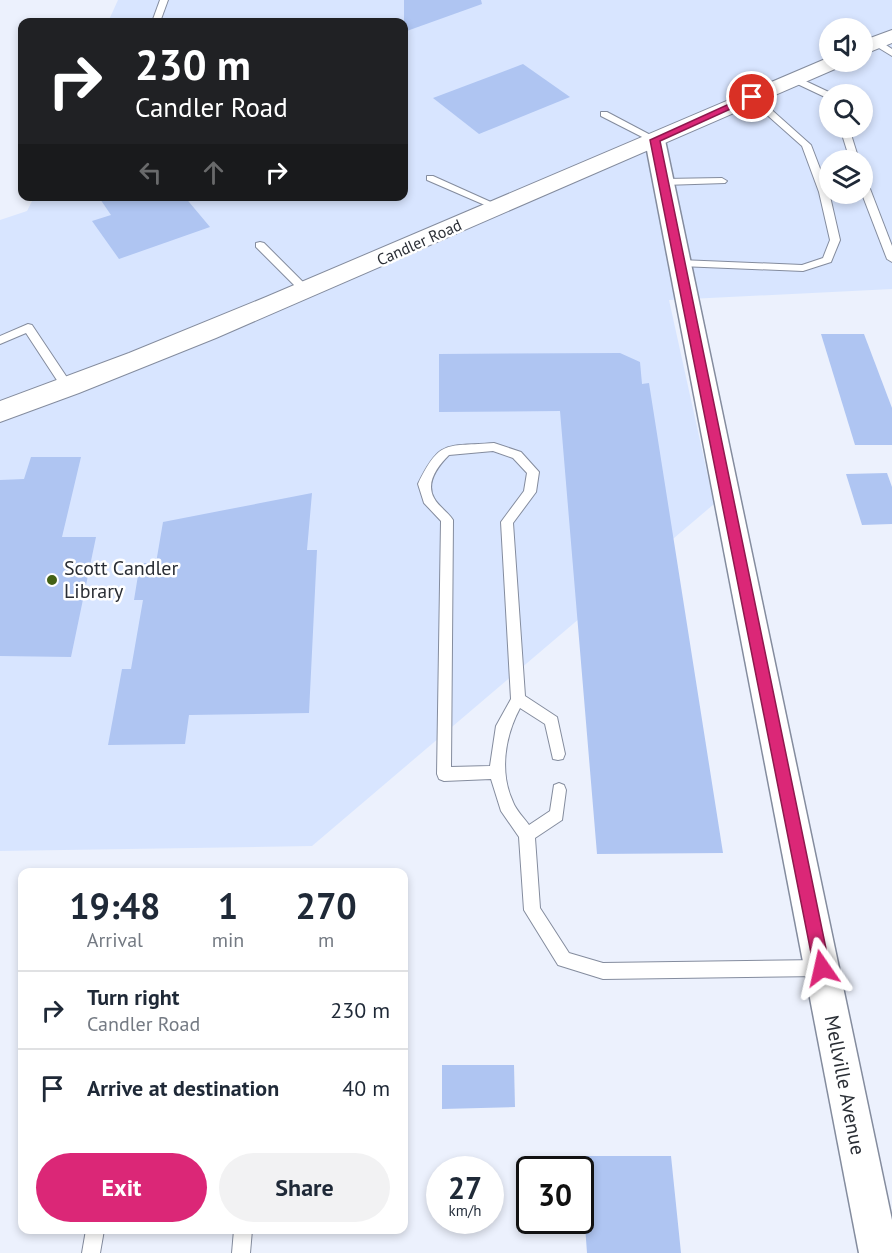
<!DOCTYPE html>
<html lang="en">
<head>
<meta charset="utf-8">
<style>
  :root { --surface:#fff; --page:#f2f2f3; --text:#1f2937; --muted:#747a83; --line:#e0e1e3; --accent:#db2777 }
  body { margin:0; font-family:"PT Sans",sans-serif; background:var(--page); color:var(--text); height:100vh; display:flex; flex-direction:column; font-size:22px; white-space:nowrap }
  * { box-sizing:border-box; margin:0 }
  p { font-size:20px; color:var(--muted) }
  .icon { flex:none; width:33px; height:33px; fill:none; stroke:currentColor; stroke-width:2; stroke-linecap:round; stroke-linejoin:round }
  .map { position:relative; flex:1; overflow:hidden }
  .panel { position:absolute; left:18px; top:868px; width:390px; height:366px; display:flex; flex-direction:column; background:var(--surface); border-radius:12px; box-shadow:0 3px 9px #0003 }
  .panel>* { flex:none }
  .hud { position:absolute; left:18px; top:18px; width:390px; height:183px; border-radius:12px; box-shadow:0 3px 9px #0003; background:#202124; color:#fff; overflow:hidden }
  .controls { position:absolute; left:819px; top:18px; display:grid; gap:12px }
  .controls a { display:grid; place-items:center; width:54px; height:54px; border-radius:50%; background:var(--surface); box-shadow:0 3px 9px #0003; font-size:30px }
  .speed { position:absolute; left:426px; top:1156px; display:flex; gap:12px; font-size:30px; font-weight:700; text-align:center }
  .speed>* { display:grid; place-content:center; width:78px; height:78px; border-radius:50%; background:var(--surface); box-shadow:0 3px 9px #0003; line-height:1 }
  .speed small { font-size:15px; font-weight:400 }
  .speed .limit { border:3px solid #111; border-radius:9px; background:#fff; color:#111 }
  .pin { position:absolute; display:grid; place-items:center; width:51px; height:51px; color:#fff; margin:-26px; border:3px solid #fff; border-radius:50%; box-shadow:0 2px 6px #0007 }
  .me { position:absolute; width:66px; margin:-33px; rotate:349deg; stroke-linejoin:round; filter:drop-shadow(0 0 4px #0008) }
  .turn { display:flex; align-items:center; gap:21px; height:126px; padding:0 18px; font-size:27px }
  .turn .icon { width:78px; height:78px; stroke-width:2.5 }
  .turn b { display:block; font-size:42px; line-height:51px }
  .lanes { display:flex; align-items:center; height:57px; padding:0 18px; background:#0003; justify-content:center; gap:30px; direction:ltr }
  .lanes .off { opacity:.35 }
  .eta { display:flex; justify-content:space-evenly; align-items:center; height:102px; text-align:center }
  .eta b { font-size:36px; font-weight:600; line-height:42px }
  .action { display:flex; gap:12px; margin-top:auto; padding:12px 18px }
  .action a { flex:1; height:69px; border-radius:36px; background:var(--accent); color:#fff; font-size:24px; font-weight:600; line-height:69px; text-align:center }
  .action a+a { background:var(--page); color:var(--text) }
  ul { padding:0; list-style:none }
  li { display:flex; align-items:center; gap:18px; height:78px; padding:0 18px; border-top:2px solid var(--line) }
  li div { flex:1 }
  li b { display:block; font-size:22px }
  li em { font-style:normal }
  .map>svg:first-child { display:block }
</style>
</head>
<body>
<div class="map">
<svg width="892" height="1253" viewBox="0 0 892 1253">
  <rect width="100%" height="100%" fill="#ecf1fd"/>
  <path fill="#d8e5ff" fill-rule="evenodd" d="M118 0H892V289L669 300 714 504 312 846 0 851V220L27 211 34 197 404 196V22H108ZM830 28H862V62H830ZM830 94H862V128H830ZM830 160H862V194H830Z"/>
  <g fill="#afc5f2">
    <path d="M404 0H481L482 4 404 32Z"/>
    <path d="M523 64 570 97 479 134 433 98Z"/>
    <path d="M98 196H184L210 227 119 259 92 221 111 215Z"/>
    <path d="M821 334H864L892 408V445H855Z"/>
    <path d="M620 353 640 362 642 384 649 383 723 853 597 854 560 411 439 412V354Z"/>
    <path d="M31 457H81L62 537H96L71 657 0 656V480L24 479Z"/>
    <path d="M887 473 892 487V524L862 525 846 474Z"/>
    <path d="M312 493 307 550H317L309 713 189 715 185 744 108 745 122 669H131L143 600H134L140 563H156L163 522Z"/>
    <path d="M442 1065H514L515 1107 442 1109Z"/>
    <path d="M580 1156H671L681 1253H587L584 1211H580Z"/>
  </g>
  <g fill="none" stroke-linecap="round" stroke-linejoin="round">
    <defs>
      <g id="service">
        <path d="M160 0H168L160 22H152Z"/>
        <path d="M874 41H880L892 49V56L874 45Z"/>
        <path d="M794 76 797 77 833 94H830V99L827 98 791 81 790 79Z"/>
        <path d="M749 95H755L811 145 829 192 840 240 831 262 803 271 680 266 675 263 680 260 802 265 823 258 830 240 819 192 802 146 749 99Z"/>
        <path d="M601 112H607L660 140 652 142 601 116Z"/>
        <path d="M840 128H849L859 160H850Z"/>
        <path d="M427 176H433L502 207 494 209 427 180Z"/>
        <path d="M722 178 727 181 725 183 664 185 659 182 664 179Z"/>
        <path d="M862 178 867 181 892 246V262L887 259 862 194Z"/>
        <path d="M260 242 264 243 309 288V292H301L256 247V243Z"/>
        <path d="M28 324 32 325 72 385V391H64L26 333 0 344V336Z"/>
        <path d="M494 443 521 452 539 472 536 492 513 523 525 696 557 717 565 754 563 759 558 760 553 759 545 724 520 708C505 736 499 772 513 802 516 810 524 818 529 825L550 811 554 785 559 783 564 785 566 790 562 820 535 838 540 908 569 953 603 963 822 960 828 962 830 968 828 974 822 976 603 979 558 965 524 910 519 837 501 811 491 779 444 781 439 779 437 774 441 521 424 503 418 484C440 438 447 447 494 443ZM493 451 513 458 527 473 524 491 501 522 511 699 496 726 490 766 451 767 453 520C448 512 438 506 434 498 425 482 438 466 449 455Z"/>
        <path d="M86 1230H104L100 1253H82Z"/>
        <path d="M234 1230H252L250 1253H232Z"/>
      </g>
      <path id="minor" d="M655 134 662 136 665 140 892 1220V1253H859L645 140 648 136Z"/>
      <g id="secondary">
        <path d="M892 30V43L862 55V41Z"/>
        <path d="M830 57V62H845L842 66 216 338 79 393 0 422V401L129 353 266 297Z"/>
      </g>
    </defs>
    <use href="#service" stroke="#848c9e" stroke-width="2"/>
    <use href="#minor" stroke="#848c9e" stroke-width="3"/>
    <use href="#secondary" stroke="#848c9e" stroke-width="2"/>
    <use href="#service" fill="#fff" fill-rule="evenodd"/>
    <use href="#minor" fill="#fff" fill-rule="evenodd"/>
    <use href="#secondary" fill="#fff" fill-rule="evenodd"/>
  </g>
  <path fill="#db2777" stroke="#8e194d" stroke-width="1.5" d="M749 95 757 97 660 141 830 968 828 974 822 977 816 974 814 968 650 140Z"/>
  <circle fill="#436115" stroke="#fff" stroke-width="2" cx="52" cy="580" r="6"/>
  <g text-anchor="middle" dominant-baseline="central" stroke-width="5" stroke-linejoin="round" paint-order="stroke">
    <g font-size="16" fill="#2a2e35" stroke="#fff">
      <text transform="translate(419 242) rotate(-24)">Candler Road</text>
    </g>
    <g font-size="20" fill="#2a2e35" stroke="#fff" text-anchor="start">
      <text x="64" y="568">Scott Candler<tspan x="64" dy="23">Library</tspan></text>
    </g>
    <g font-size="20" fill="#2a2e35" stroke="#fff">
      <text transform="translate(845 1085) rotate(79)">Mellville Avenue</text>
    </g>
  </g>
</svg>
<div class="controls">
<a><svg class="icon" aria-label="sound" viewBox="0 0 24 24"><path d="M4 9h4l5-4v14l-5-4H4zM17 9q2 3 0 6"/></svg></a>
<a><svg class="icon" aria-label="search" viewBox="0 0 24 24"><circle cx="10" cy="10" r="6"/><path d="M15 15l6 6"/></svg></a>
<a><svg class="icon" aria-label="layers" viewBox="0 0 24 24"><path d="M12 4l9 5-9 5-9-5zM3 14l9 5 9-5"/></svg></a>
</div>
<div class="speed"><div>27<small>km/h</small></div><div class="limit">30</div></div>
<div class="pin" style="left:752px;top:97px;background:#d93025"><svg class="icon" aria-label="arrive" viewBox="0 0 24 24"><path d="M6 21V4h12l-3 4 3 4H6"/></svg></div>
<svg class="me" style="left:822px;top:968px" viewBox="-20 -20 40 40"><path d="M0-17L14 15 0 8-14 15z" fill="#db2777" stroke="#fff" stroke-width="4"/></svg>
<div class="hud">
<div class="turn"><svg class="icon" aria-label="right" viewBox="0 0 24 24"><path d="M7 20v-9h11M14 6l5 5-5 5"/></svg><div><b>230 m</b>Candler Road</div></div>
<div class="lanes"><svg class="icon off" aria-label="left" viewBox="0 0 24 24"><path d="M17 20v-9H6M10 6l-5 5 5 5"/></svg><svg class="icon off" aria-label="ahead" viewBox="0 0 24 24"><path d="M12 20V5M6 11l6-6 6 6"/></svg><svg class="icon" aria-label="right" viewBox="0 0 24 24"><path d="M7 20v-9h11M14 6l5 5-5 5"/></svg></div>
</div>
<section class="panel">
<div class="eta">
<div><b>19:48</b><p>Arrival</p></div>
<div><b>1</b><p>min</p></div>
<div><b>270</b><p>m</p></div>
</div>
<ul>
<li><svg class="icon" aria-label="right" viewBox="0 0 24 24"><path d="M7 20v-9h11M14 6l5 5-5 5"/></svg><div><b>Turn right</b><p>Candler Road</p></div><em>230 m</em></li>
<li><svg class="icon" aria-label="arrive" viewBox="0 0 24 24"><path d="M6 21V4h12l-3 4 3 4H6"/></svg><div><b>Arrive at destination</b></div><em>40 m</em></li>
</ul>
<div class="action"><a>Exit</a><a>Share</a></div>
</section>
</div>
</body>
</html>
